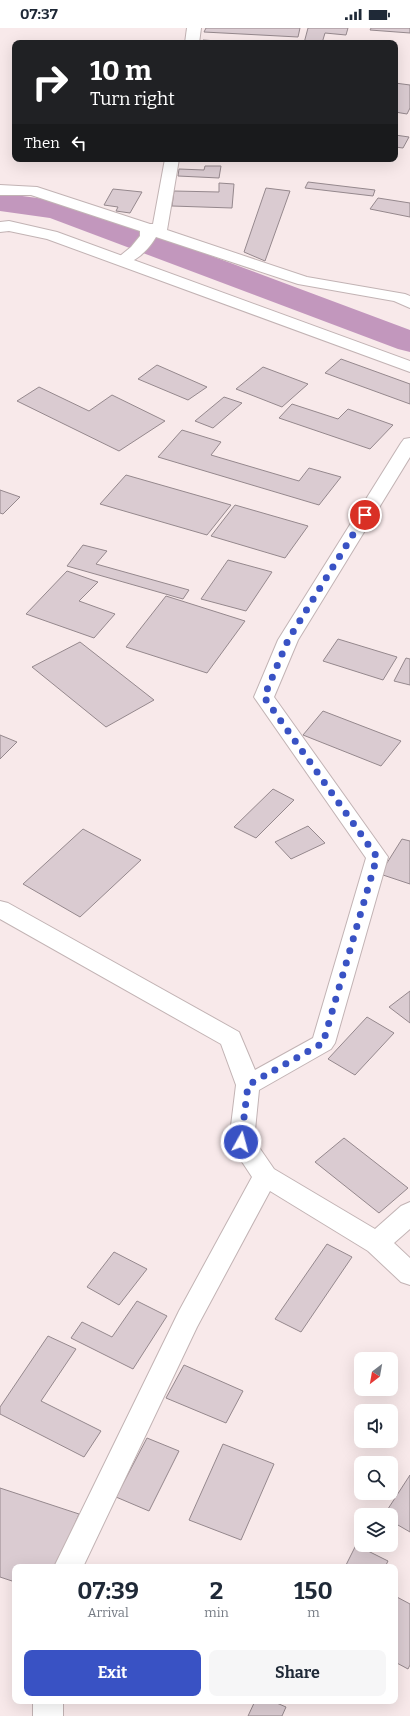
<!DOCTYPE html>
<html lang="en">
<head>
<meta charset="utf-8">
<style>
  :root { --surface:#fff; --page:#f6f6f7; --text:#1f2937; --muted:#747a83; --accent:#3952c4 }
  body { margin:0; font-family:Bitter,serif; background:var(--page); color:var(--text); height:100vh; display:flex; flex-direction:column; font-size:15px; white-space:nowrap }
  * { box-sizing:border-box; margin:0 }
  p { font-size:13px; color:var(--muted) }
  .icon { flex:none; width:22px; height:22px; fill:none; stroke:currentColor; stroke-width:2; stroke-linecap:round; stroke-linejoin:round }
  .map { position:relative; flex:1; overflow:hidden }
  .details { position:absolute; left:12px; top:1536px; width:386px; height:140px; display:flex; flex-direction:column; background:var(--surface); border-radius:8px; box-shadow:0 4px 16px #0002 }
  .details>* { flex:none }
  .guide { position:absolute; left:12px; top:12px; width:386px; height:122px; border-radius:8px; box-shadow:0 4px 16px #0002; background:#202124; color:#fff; overflow:hidden }
  .needle { width:26px; rotate:211deg }
  .buttons { position:absolute; left:354px; top:1324px; display:grid; gap:8px }
  .buttons a { display:grid; place-items:center; width:44px; height:44px; border-radius:8px; background:var(--surface); box-shadow:0 4px 16px #0002; font-size:20px }
  .pin { position:absolute; display:grid; place-items:center; width:34px; height:34px; color:#fff; margin:-17px; border:2px solid #fff; border-radius:50%; box-shadow:0 1px 4px #0007 }
  .me { position:absolute; width:44px; margin:-22px; rotate:7deg; stroke-linejoin:round; filter:drop-shadow(0 0 3px #0008) }
  .turn { display:flex; align-items:center; gap:14px; height:84px; padding:0 12px; font-size:18px }
  .turn .icon { width:52px; height:52px; stroke-width:2.5 }
  .turn b { display:block; font-size:28px; line-height:34px }
  .then { display:flex; align-items:center; height:38px; padding:0 12px; background:#0003; gap:8px; font-size:15px }
  .eta { display:flex; justify-content:space-evenly; align-items:center; height:68px; text-align:center }
  .eta b { font-size:24px; font-weight:700; line-height:28px }
  .cta { display:flex; gap:8px; margin-top:auto; padding:8px 12px }
  .cta a { flex:1; height:46px; border-radius:8px; background:var(--accent); color:#fff; font-size:16px; font-weight:700; line-height:46px; text-align:center }
  .cta a+a { background:var(--page); color:var(--text) }
  .status { display:flex; justify-content:space-between; align-items:center; height:28px; padding:0 20px; background:var(--surface); direction:ltr }
  .status svg { height:11px; fill:currentColor }
  .map>svg:first-child { display:block }
</style>
</head>
<body>
<div class="status"><b>07:37</b><svg viewBox="0 0 49 12"><path d="M0 12V9h3v3zM5 12V6h3v6zM10 12V3h3v9zM15 12V0h3v12zM26 1h20v11H26zM47 4h2v5h-2z"/></svg></div>
<div class="map">
<svg width="410" height="1688" viewBox="0 0 410 1688">
  <rect width="100%" height="100%" fill="#f8e9ea"/>
  <g fill="none" stroke-linecap="round" stroke-linejoin="round">
    <path fill="#c297bd" fill-rule="evenodd" d="M0 165 67 174 410 302V324L398 321 50 190 0 183Z"/>
  </g>
  <g fill="#dacbd1" stroke="#95888d">
    <path d="M206 0H300L298 9 204 4Z"/>
    <path d="M308 0H348L346 7 325 5 322 15H304Z"/>
    <path d="M371 0H410V5L370 2Z"/>
    <path d="M203 12 247 15H202Z"/>
    <path d="M395 55 410 57V80L407 86 395 84Z"/>
    <path d="M395 107 409 109 403 120 395 119Z"/>
    <path d="M205 138H221L219 150 178 148 179 141 204 142Z"/>
    <path d="M308 154 375 162 373 168 305 160Z"/>
    <path d="M219 155 234 156 232 180 172 178 174 163 219 164Z"/>
    <path d="M266 160 290 163 265 233 244 224Z"/>
    <path d="M113 161 142 164 130 185 116 183 118 179 104 177Z"/>
    <path d="M378 170 410 175V189L370 181Z"/>
    <path d="M341 331 410 356V376L325 345Z"/>
    <path d="M157 337 207 359 188 372 138 351Z"/>
    <path d="M263 339 308 356 282 379 236 361Z"/>
    <path d="M39 359 89 383 112 367 165 393 119 423 17 373Z"/>
    <path d="M224 369 242 375 213 400 195 393Z"/>
    <path d="M292 376 338 391 348 381 393 397 370 421 279 390Z"/>
    <path d="M182 402 221 414 211 427 299 453 309 440 341 449 319 477 158 429Z"/>
    <path d="M126 447 231 477 207 507 100 476Z"/>
    <path d="M0 462 20 469 3 486 0 485Z"/>
    <path d="M235 477 308 498 285 530 211 508Z"/>
    <path d="M83 517 107 523 96 536 189 562 183 571 67 538Z"/>
    <path d="M228 532 272 544 246 583 201 571Z"/>
    <path d="M67 543 98 554 79 573 115 586 94 610 26 586Z"/>
    <path d="M166 568 245 593 207 645 126 619Z"/>
    <path d="M338 611 397 629 383 652 323 633Z"/>
    <path d="M80 614 154 672 106 699 32 639Z"/>
    <path d="M406 630 410 631V657L394 653Z"/>
    <path d="M323 683 401 713 381 738 303 707Z"/>
    <path d="M0 707 17 714 0 731Z"/>
    <path d="M273 761 294 772 256 810 234 799Z"/>
    <path d="M308 798 325 815 291 831 275 814Z"/>
    <path d="M83 801 141 832 80 889 23 856Z"/>
    <path d="M402 811 410 813V856L380 846Z"/>
    <path d="M410 963V995L389 979Z"/>
    <path d="M367 989 394 1005 355 1047 328 1031Z"/>
    <path d="M344 1110 408 1160 379 1185 315 1134Z"/>
    <path d="M327 1216 352 1229 301 1304 275 1291Z"/>
    <path d="M114 1224 147 1241 119 1277 87 1259Z"/>
    <path d="M137 1273 167 1288 133 1341 71 1310 82 1294 112 1309Z"/>
    <path d="M48 1308 76 1321 41 1373 101 1403 84 1429 0 1386V1379Z"/>
    <path d="M184 1337 243 1363 226 1395 166 1370Z"/>
    <path d="M147 1410 179 1423 149 1483 116 1469Z"/>
    <path d="M223 1416 274 1436 241 1512 189 1492Z"/>
    <path d="M410 1447V1504L391 1493V1487H384Z"/>
    <path d="M0 1460 79 1486 57 1539H15V1554L0 1549Z"/>
    <path d="M356 1517 388 1533 385 1539H345Z"/>
    <path d="M395 1568 410 1576V1637L408 1641 395 1634Z"/>
    <path d="M255 1673H272L286 1679 282 1688H248Z"/>
  </g>
  <g fill="none" stroke-linecap="round" stroke-linejoin="round">
    <defs>
      <g id="minor">
        <path d="M187 0H201L199 15H185Z"/>
        <path d="M165 131H179L167 202 307 249 405 266 410 268V280L394 273 298 256 156 209C149 221 133 239 117 235L115 232 131 219 140 208V203L31 167H0V157L37 159 150 196H153Z"/>
        <path d="M410 410V429L298 612 274 669 388 829 335 1015 331 1021 259 1062 254 1112 274 1141 375 1201 401 1178 410 1174V1201L394 1215 410 1230V1257L401 1254 368 1223 270 1163 197 1299 83 1539H54L179 1283 252 1149 229 1114 236 1057 221 1016 0 891V873L8 875 239 1004 255 1042 313 1010 366 830 254 669 278 612 401 415 404 411Z"/>
        <rect x="33" y="1673" width="30" height="15"/>
      </g>
      <path id="tertiary" d="M9 193 57 204 410 333V344L47 211 9 203 0 204V194Z"/>
    </defs>
    <use href="#minor" stroke="#c2b3b4" stroke-width="2"/>
    <use href="#tertiary" stroke="#c2b3b4" stroke-width="2"/>
    <use href="#minor" fill="#fff" fill-rule="evenodd"/>
    <use href="#tertiary" fill="#fff" fill-rule="evenodd"/>
  </g>
  <g fill="none" stroke-linecap="round" stroke-linejoin="round">
    <path stroke="#3952c4" stroke-width="7" stroke-dasharray="0 12.6" d="M241 1114 248 1057 323 1015 377 829 264 669 288 612 365 487"/>
  </g>
</svg>
<div class="buttons">
<a><svg class="needle" viewBox="-14 -14 28 28"><path d="M0-13l5 13h-10z" fill="#e53935"/><path d="M0 13l5-13h-10z" fill="#747a83"/></svg></a>
<a><svg class="icon" aria-label="sound" viewBox="0 0 24 24"><path d="M4 9h4l5-4v14l-5-4H4zM17 9q2 3 0 6"/></svg></a>
<a><svg class="icon" aria-label="search" viewBox="0 0 24 24"><circle cx="10" cy="10" r="6"/><path d="M15 15l6 6"/></svg></a>
<a><svg class="icon" aria-label="layers" viewBox="0 0 24 24"><path d="M12 4l9 5-9 5-9-5zM3 14l9 5 9-5"/></svg></a>
</div>
<div class="pin" style="left:365px;top:487px;background:#d93025"><svg class="icon" aria-label="arrive" viewBox="0 0 24 24"><path d="M6 21V4h12l-3 4 3 4H6"/></svg></div>
<svg class="me" style="left:241px;top:1114px" viewBox="-20 -20 40 40"><circle r="17" fill="#3952c4" stroke="#fff" stroke-width="3"/><path d="M0-11L8 9 0 5-8 9z" fill="#fff"/></svg>
<div class="guide">
<div class="turn"><svg class="icon" aria-label="right" viewBox="0 0 24 24"><path d="M7 20v-9h11M14 6l5 5-5 5"/></svg><div><b>10 m</b>Turn right</div></div>
<div class="then">Then<svg class="icon" aria-label="left" viewBox="0 0 24 24"><path d="M17 20v-9H6M10 6l-5 5 5 5"/></svg></div>
</div>
<section class="details">
<div class="eta">
<div><b>07:39</b><p>Arrival</p></div>
<div><b>2</b><p>min</p></div>
<div><b>150</b><p>m</p></div>
</div>
<div class="cta"><a>Exit</a><a>Share</a></div>
</section>
</div>
</body>
</html>
